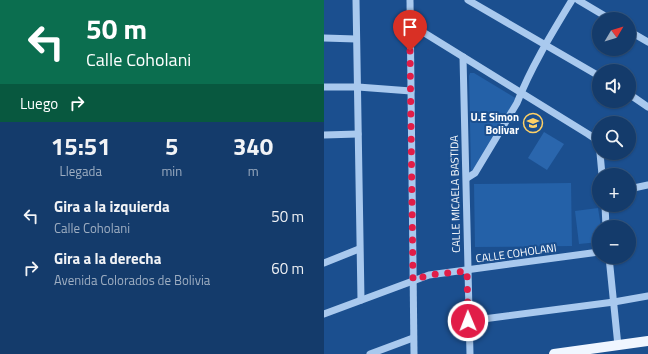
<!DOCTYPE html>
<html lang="es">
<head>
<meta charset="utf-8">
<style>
  :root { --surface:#143b6b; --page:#214673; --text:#f1f3f6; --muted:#9dadc1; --line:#33557e }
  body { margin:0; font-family:"Titillium Web",sans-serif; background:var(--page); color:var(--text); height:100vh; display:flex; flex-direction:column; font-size:15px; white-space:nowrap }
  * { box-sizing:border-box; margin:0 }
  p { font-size:13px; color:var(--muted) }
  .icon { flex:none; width:22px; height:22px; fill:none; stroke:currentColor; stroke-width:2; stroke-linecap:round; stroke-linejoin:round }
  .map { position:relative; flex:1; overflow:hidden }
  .sheet { display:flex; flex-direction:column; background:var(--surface); width:324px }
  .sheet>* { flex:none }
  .banner { background:#0b6e4f; color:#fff; overflow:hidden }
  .needle { width:26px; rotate:52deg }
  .tools { position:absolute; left:268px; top:12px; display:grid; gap:8px }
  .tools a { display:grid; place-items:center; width:44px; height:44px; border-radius:50%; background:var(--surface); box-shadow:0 1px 3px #0004,0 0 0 1px var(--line); font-size:20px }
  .pin { position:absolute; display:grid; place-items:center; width:34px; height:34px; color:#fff; margin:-41px -17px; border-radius:50% 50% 50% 0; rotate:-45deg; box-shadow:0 0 4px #0007 }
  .pin .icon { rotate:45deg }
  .me { position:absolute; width:44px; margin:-22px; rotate:359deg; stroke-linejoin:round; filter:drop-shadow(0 0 3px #0008) }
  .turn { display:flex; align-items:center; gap:14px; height:84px; padding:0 20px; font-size:18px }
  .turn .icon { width:52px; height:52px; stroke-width:2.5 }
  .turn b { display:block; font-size:28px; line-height:34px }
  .then { display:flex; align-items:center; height:38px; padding:0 20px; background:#0003; gap:8px; font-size:15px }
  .eta { display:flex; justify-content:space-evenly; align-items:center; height:68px; text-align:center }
  .eta b { font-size:24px; font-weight:700; line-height:28px }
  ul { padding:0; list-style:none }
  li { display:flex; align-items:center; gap:12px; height:52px; padding:0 20px }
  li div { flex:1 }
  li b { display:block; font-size:15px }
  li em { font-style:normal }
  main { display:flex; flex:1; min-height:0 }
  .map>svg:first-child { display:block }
</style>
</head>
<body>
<main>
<section class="sheet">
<div class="banner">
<div class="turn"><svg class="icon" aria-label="left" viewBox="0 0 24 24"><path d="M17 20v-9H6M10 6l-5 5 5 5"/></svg><div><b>50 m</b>Calle Coholani</div></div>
<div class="then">Luego<svg class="icon" aria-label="right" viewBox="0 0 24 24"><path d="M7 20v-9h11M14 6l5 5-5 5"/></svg></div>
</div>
<div class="eta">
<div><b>15:51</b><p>Llegada</p></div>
<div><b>5</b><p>min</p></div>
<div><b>340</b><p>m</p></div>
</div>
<ul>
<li><svg class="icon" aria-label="left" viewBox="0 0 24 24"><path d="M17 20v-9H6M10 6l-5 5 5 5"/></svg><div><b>Gira a la izquierda</b><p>Calle Coholani</p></div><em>50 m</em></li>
<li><svg class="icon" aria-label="right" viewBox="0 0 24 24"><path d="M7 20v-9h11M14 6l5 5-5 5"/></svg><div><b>Gira a la derecha</b><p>Avenida Colorados de Bolivia</p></div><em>60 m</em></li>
</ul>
</section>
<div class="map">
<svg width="324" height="354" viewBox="0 0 324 354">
  <rect width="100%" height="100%" fill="#1b4f8f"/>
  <g fill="#2461a8">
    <path d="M146 73H150L193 99 149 172 147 170 145 76Z"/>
    <path d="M247 183 248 246 151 247 150 184Z"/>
    <path d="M274 208 277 227H275V242L255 244 251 211Z"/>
  </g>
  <path fill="#2a66ad" d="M220 132 240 144 223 170 204 158Z"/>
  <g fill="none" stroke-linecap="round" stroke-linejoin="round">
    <g stroke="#a9c9ee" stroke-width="7">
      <path d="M32 0 37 300"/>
      <path d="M86 0 90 354"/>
      <path d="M144 0 275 76"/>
      <path d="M254 0 286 19"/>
      <path d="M86 24 264 134 270 138 275 147"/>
      <path d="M305 31 324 42"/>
      <path d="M0 38 32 39"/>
      <path d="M139 57 146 354"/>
      <path d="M0 87H34L87 91"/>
      <path d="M305 94 324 107"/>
      <path d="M0 135 34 134"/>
      <path d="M276 153 278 175"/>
      <path d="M143 178 151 173 193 103C207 67 228 33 248 0"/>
      <path d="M305 189 324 185"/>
      <path d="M281 205 282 227"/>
      <path d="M285 257 294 346"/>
      <path d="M0 263 35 249"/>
      <path d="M0 314 105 275 275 252"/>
      <path d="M144 321 290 302 324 296"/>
      <path d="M46 354 89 338"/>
    </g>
    <path stroke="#f0f6ff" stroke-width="10" d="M230 354 324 341"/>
  </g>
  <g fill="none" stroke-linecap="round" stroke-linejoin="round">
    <path stroke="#e11d48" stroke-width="7" stroke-dasharray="0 12.6" d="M86 51 89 280 105 275 143 271 144 321"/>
  </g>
  <defs>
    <symbol id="school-ring" viewBox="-11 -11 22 22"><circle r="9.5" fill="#1b4f8f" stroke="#ffd166" stroke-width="1.5"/><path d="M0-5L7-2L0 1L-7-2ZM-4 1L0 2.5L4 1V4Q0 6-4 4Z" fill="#ffd166"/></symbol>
  </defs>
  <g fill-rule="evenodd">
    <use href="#school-ring" x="198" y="112" width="22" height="22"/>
  </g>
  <g text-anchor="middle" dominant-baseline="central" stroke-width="4" stroke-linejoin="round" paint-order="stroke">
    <g font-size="11" font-weight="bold" fill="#fff" stroke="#1b4f8f" text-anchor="end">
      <text x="195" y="117">U.E Simon<tspan x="195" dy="13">Bolivar</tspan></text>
    </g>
    <g font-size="11" fill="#fff" stroke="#1b4f8f">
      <text transform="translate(131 194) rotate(-91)">CALLE MICAELA BASTIDA</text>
      <text transform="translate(192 253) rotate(-8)">CALLE COHOLANI</text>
    </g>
  </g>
</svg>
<div class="tools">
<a><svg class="needle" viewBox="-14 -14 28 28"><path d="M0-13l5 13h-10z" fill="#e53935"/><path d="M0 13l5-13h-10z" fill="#9dadc1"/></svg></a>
<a><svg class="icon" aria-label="sound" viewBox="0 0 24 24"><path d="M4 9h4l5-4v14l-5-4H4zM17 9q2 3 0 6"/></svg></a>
<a><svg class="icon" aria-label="search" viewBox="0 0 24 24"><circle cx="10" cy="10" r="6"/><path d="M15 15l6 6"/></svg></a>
<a>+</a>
<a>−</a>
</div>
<div class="pin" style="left:86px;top:51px;background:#d93025"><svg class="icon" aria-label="arrive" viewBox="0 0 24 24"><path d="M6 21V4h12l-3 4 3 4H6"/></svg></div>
<svg class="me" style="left:144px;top:321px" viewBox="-20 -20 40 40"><circle r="17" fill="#e11d48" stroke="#fff" stroke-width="3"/><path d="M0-11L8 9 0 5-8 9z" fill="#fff"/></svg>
</div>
</main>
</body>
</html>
